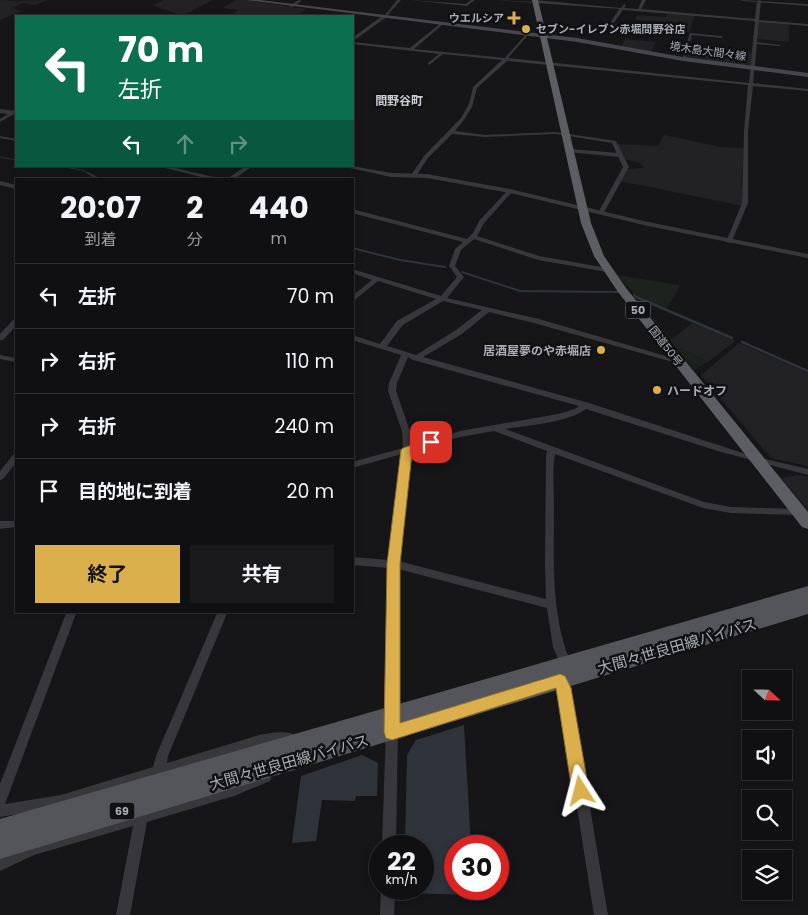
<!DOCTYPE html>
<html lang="ja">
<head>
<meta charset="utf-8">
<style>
  :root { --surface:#101012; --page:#19191b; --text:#f1f3f6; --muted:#9c9d9f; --line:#303032; --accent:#dbaf4b }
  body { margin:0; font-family:Poppins,"Noto Sans JP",sans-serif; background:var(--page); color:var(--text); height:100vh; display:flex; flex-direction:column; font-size:19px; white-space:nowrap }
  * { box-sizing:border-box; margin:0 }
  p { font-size:16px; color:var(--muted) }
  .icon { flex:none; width:28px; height:28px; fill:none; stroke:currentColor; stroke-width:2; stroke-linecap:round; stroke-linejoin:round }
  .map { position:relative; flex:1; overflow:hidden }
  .sheet { position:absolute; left:15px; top:178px; width:339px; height:435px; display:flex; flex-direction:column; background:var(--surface); border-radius:0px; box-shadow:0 2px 8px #0003,0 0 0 1px var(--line) }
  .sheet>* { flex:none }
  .hud { position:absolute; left:15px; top:15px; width:339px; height:152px; border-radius:0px; box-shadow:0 2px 8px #0003,0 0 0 1px var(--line); background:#0b6e4f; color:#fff; overflow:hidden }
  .needle { width:32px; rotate:112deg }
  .controls { position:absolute; left:742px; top:670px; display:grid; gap:10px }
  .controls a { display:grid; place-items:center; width:50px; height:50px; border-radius:0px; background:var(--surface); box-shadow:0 2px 8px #0003,0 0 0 1px var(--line); font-size:25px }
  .speed { position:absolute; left:369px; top:835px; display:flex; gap:10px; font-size:25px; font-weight:700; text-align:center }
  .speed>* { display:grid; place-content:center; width:65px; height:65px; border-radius:50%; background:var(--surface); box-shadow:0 2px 8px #0003,0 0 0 1px var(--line); line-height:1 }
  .speed small { font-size:12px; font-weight:400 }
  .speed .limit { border:8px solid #d22; background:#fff; color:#111 }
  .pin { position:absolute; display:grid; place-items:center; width:42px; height:42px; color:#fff; margin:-21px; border-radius:10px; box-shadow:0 2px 8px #0006 }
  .me { position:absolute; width:55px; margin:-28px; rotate:351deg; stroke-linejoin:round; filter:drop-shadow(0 0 4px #0008) }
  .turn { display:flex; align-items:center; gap:18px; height:105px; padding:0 20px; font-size:22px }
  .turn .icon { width:65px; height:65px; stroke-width:2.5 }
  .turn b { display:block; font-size:35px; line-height:42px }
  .lanes { display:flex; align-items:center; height:48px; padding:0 20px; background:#0003; justify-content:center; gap:25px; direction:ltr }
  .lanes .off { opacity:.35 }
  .eta { display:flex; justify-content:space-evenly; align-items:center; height:85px; text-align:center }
  .eta b { font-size:30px; font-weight:700; line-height:35px }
  .button { display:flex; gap:10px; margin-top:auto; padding:10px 20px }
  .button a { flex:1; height:58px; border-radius:0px; background:var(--accent); color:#111; font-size:20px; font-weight:700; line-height:58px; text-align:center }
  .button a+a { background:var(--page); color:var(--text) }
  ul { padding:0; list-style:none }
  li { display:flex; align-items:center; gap:15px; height:65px; padding:0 20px; border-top:1px solid var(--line) }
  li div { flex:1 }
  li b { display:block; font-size:19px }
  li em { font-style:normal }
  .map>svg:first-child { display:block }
</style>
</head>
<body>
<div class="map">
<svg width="808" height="915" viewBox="0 0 808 915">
  <rect width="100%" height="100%" fill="#161618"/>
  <g fill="#222224">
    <path d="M0 0 16 1 48 0 35 5 24 3 11 8 22 11 0 20Z"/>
    <path d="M164 0H213L182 16 153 5Z"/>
    <path d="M236 0H244L306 9 296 16H221L230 15 238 10 222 8Z"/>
    <path d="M668 13 695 15 689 32 661 30 664 22 635 20 637 15 666 17Z"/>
    <path d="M759 21 789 23V42L757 39Z"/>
    <path d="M625 39 655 42 651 52 622 46Z"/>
    <path d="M721 46 752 52 751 66 685 58 687 51 719 54Z"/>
    <path d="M664 135 720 147 742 148 744 150 741 182 743 206 620 181 628 169 644 168 640 163 624 159 615 144 658 146Z"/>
    <path d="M692 323 735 341 708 362 681 349 672 339Z"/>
    <path d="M739 343 808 373V466L771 458 701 375Z"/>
    <path d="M799 475 808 477V510L781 478Z"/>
  </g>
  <g fill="#1d221e">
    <path d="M617 275 678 285 679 288 666 309 639 299Z"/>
    <path d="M637 300 681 349 708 362 694 370Z"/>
  </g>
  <g fill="#2e343a">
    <path d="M464 725 471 846H455V889H473V895L404 893V889H422V846H405L407 755 416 740Z"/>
    <path d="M362 755 378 763 377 796H356L355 801 322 800 316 841 292 843 301 776Z"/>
  </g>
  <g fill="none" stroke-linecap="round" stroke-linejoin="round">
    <g stroke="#2e343a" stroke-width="1">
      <path d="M0 157 16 160"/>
      <path d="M58 166 82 170 90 174"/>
    </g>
    <g stroke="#2e343a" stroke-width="2">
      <path d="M88 173 99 179"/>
      <path d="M352 248 400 260 445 267"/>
      <path d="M462 272 520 291 619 292"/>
      <path d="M634 295 637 298"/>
    </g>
    <g stroke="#2e343a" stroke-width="2.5">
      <path d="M636 297 732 338"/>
      <path d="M742 342 808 371"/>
    </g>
    <g fill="#38383c" fill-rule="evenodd">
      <path d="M299 0 302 1 292 7 289 6Z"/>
      <path d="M397 0H401L384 19H382Z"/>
      <path d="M410 0 466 4 471 0H475L467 6Z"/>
      <path d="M494 0 535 2 533 1 535 0 621 8 624 4 626 5 624 8 638 9 642 0H646L641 9 755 19 757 1 759 0 761 1 759 20 808 24V26L759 22 757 42 781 45 779 46 757 44 753 83 808 89V91L753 86 748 131V203L731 243 726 242 742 203 744 131 748 85 507 61 477 88 472 107 464 120 455 131 485 135 556 132 616 141 629 167 603 214 598 213 623 167 612 143 556 134 485 137 452 134 428 158 416 176H412L411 175 424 156 461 118 469 104 473 87 502 60 443 54 429 65 428 63 439 54 352 44V42L410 48 441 23 442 25 414 49 505 58 527 33 528 35 508 58 749 83 755 21 623 10 613 24 631 26 630 28 609 25 619 9Z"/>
      <path d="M690 33 721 36 723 37 721 38 692 35 685 59 682 60Z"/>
      <path d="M14 110H16V113L0 122V119Z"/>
      <path d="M0 136 16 139V141L0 138Z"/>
      <path d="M157 166H167L222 179H210Z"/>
      <path d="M240 166H247L250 168 234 179H227L243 168Z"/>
      <path d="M0 181 16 185V189L0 185Z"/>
      <path d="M508 190 513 191 484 223 477 236 539 256 607 268 610 270 607 272 538 260 474 239 461 250 455 266 464 277 447 298 539 319 669 357H680L681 359 677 361H669L534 323 489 312 462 334 423 357 589 403 752 456 808 469V475L721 452 586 409C567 423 529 425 505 429L704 502 731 507 799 509 802 510 804 512 802 514 799 515 731 513 703 508 555 454C552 469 554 488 554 504 554 556 550 614 571 663L569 666 565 668 561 666 553 647 547 608 398 569V716L396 720 392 721 388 720 386 716 388 568 352 565V557L389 560 402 454 352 468V462L403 448 402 431 388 391 389 383 401 355 352 340V335L380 344 397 321 436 299 378 281 352 302V296L372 280 352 273V269L441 296 457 277 449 266 455 249 463 242 352 213V209L467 239 473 233 479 221ZM443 301 482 310 456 330 416 355 387 346 403 325ZM408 357 413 360 579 406 575 409 558 414 460 431 411 445 410 431 396 391 397 383ZM494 431 547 451 546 456 545 564 546 599 398 561 411 451 460 437Z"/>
      <path d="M13 320H16V326L3 340H0V334Z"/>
      <path d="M0 355 16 358V362L0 359Z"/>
      <path d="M16 454V463L3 479 0 480V471L13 455Z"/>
      <path d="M0 521H16V527L0 529Z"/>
      <path d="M67 611H77L5 804 61 795 153 767 156 756 218 611H228L168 756 167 763 259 735C271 733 284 730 296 735L298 739 296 743 292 745 274 744 259 747 61 807 0 817V784Z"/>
      <path d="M560 675 564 676 570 688 608 915H594L558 688 554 680 556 676Z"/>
      <path d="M392 723 396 725 398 729 396 846H382L386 729 388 725Z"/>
      <path d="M266 771 270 773 272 777 270 781 234 796 147 822 130 915H116L133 826 34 855 0 871V857L33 842 234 784Z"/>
      <path d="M381 889H395L394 915H380Z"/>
    </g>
    <g fill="#38383c" fill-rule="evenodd">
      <path d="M741 0 808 4V6L743 1Z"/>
      <path d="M381 17 385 18 352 42V38Z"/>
      <path d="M0 109 16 111V115L0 113Z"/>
      <path d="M570 149 619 153 622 155 619 157 568 152 567 151Z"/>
      <path d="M341 166H352L391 173 427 174 510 189 648 222 808 254V258L648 226 510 193 427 178 391 177Z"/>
    </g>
    <path fill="#46474c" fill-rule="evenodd" d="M246 0H260L577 38 683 57 808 73V77L683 61 577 42Z"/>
    <path fill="#54555b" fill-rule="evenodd" d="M808 586V600L605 660 808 600V614L0 859V819Z"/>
    <path fill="#5c5e64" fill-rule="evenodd" d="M532 0H538L591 223 604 256 626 288 808 512V529L802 527 618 292 594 256 581 223Z"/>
  </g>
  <path fill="#dbaf4b" stroke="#8e7231" d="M431 439 436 442 435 445 412 453 400 564V723L560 674 565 676 571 688 589 791 587 797 581 799 575 797 572 791 556 688 392 740 386 738 384 732 387 564 401 450 403 448Z"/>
  <g fill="#dbaf4b" stroke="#111113" stroke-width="2">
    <path d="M511.5 10.5h5v5h5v5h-5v5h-5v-5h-5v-5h5z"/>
    <circle cx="526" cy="29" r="5"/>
    <circle cx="601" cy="350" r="5"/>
    <circle cx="657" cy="390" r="5"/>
  </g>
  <g text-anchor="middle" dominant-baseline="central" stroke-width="5" stroke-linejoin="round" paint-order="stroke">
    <g font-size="11" font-weight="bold" fill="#aaadb6" stroke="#111113" text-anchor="end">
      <text x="504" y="18">ウエルシア</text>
      <text x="536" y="29" text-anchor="start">セブン-イレブン赤堀間野谷店</text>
    </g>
    <g font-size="11" fill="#aaadb6" stroke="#111113">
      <text transform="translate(708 51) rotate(8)">境木島大間々線</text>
      <text transform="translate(666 346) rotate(52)">国道50号</text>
    </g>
    <g fill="#111113" stroke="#7c7e85" stroke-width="1">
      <rect x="625.5" y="301.5" width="25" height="17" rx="4"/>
      <rect x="109.5" y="802.5" width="25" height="17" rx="4"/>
    </g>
    <g font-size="11" font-weight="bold" fill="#aaadb6">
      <text x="638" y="310">50</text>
      <text x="122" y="811">69</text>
    </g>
    <g font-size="12" font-weight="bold" fill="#caccd3" stroke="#111113">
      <text x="399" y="100">間野谷町</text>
    </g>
    <g font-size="12" font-weight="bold" fill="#aaadb6" stroke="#111113" text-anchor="end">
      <text x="591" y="350">居酒屋夢のや赤堀店</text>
      <text x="667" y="390" text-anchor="start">ハードオフ</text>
    </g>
    <g font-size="15" fill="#aaadb6" stroke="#111113">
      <text transform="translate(677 646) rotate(-16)">大間々世良田線バイパス</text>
      <text transform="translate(289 762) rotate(-16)">大間々世良田線バイパス</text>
    </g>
  </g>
</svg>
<div class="controls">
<a><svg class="needle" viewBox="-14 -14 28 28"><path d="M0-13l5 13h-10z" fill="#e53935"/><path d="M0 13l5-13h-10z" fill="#9c9d9f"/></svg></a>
<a><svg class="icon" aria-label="sound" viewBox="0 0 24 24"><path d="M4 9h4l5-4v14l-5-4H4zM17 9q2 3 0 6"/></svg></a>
<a><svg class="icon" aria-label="search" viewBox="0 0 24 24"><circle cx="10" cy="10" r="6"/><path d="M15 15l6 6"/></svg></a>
<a><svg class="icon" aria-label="layers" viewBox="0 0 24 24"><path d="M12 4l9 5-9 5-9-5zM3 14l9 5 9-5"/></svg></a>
</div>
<div class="speed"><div>22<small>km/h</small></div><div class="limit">30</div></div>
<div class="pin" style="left:431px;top:442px;background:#d93025"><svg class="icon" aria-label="arrive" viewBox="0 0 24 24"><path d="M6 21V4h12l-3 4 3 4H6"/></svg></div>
<svg class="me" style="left:581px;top:791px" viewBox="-20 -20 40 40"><path d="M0-17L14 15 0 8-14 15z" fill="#dbaf4b" stroke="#fff" stroke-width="4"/></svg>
<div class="hud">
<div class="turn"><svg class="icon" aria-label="left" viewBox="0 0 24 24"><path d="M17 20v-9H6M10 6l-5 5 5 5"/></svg><div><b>70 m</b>左折</div></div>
<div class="lanes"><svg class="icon" aria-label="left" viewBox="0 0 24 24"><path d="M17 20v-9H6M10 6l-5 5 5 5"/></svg><svg class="icon off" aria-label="ahead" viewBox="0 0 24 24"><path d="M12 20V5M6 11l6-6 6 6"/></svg><svg class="icon off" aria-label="right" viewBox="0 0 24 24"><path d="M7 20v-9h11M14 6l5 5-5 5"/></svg></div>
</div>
<section class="sheet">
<div class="eta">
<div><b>20:07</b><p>到着</p></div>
<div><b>2</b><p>分</p></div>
<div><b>440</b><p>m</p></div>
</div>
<ul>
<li><svg class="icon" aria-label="left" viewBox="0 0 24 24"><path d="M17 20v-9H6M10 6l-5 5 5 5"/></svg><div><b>左折</b></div><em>70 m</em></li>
<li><svg class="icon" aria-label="right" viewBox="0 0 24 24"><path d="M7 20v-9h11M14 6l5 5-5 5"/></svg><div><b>右折</b></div><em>110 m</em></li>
<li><svg class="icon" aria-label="right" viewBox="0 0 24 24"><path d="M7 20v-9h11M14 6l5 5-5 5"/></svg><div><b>右折</b></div><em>240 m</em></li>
<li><svg class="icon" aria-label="arrive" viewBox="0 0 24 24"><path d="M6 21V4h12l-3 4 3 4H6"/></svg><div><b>目的地に到着</b></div><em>20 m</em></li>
</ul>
<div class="button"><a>終了</a><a>共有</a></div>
</section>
</div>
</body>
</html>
